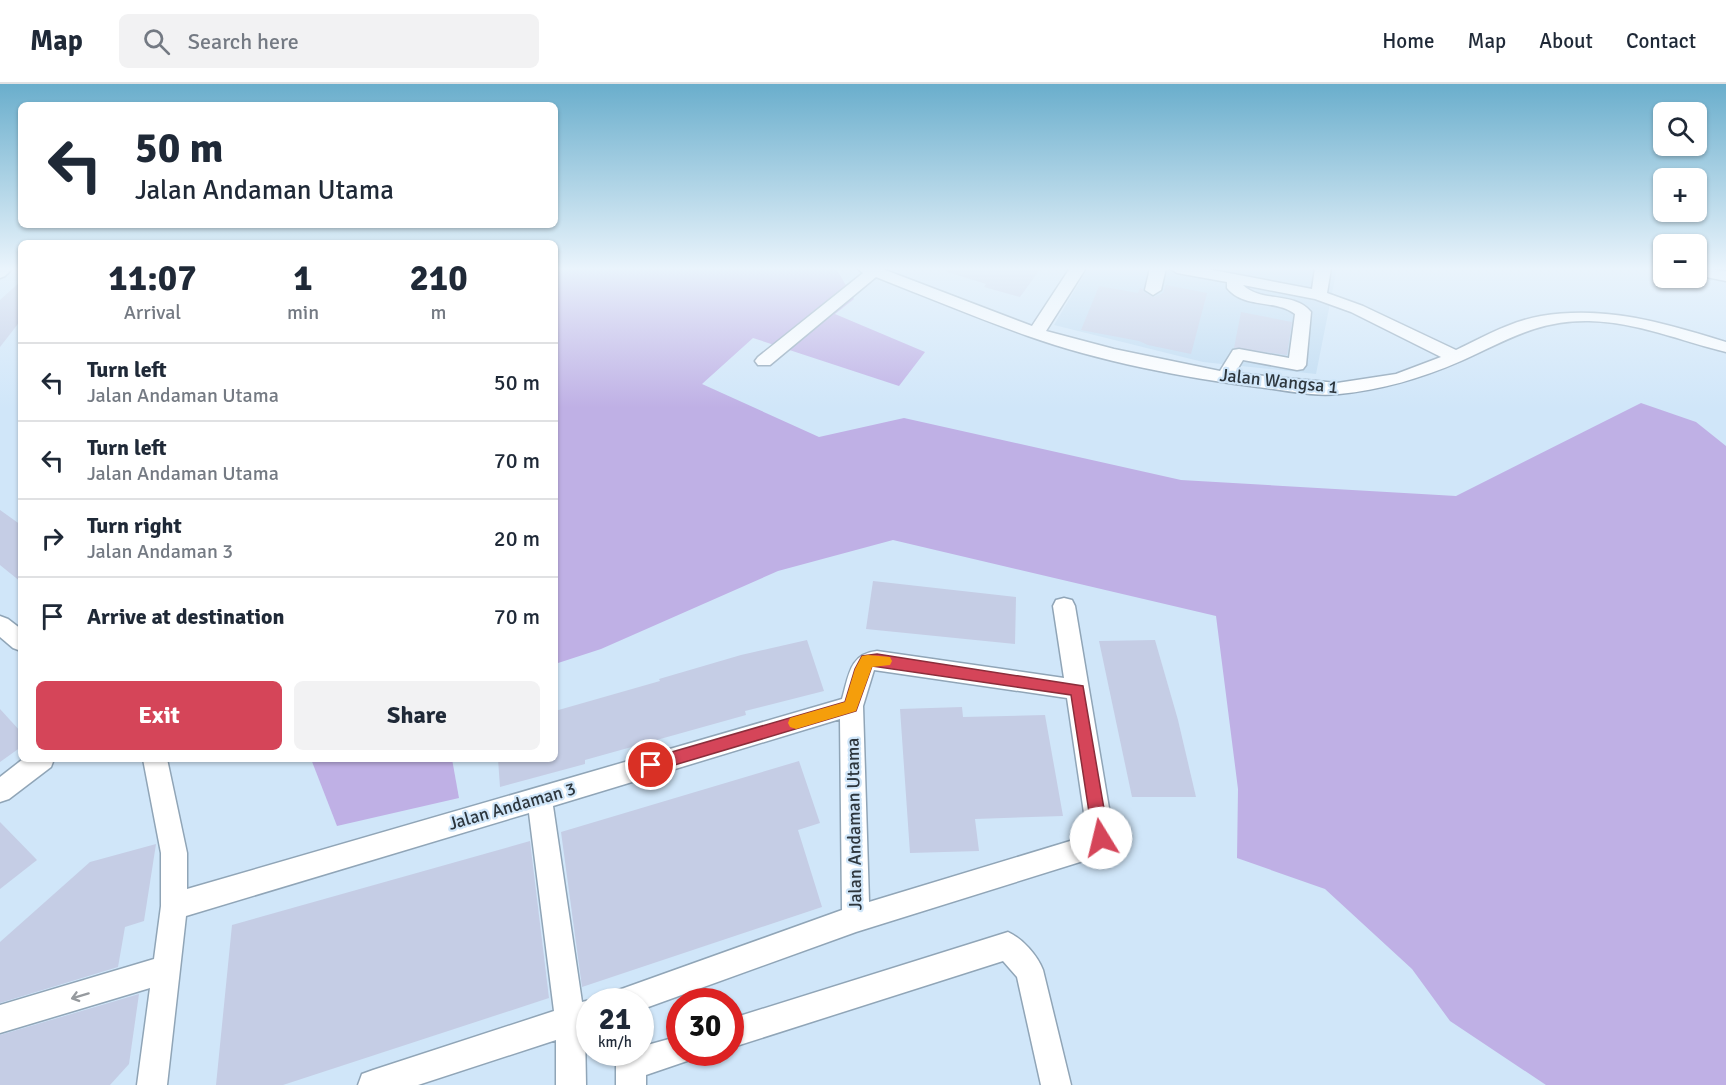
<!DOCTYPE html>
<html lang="en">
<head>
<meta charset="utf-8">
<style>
  :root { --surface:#fff; --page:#f2f2f3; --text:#1f2937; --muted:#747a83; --line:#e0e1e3; --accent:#d54559 }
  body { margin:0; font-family:Signika,sans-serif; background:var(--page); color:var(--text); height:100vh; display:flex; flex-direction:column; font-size:22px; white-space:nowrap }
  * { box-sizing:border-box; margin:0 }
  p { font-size:20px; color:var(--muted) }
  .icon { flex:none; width:33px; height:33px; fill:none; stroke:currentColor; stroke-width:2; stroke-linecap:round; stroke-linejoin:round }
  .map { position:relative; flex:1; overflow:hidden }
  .drawer { position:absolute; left:18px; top:156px; width:540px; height:522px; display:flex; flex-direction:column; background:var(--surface); border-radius:9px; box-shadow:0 2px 4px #0004 }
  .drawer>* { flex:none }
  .banner { position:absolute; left:18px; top:18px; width:540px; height:126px; border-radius:9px; box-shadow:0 2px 4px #0004; background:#fff; color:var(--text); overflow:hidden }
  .fabs { position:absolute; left:1653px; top:18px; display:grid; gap:12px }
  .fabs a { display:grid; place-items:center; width:54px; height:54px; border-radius:9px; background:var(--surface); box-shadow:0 2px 4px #0004; font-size:30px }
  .speed { position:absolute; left:576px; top:904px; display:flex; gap:12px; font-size:30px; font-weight:700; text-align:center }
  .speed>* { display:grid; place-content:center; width:78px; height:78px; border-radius:50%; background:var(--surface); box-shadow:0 2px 4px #0004; line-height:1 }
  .speed small { font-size:15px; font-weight:400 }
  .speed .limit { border:9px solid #d22; background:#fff; color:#111 }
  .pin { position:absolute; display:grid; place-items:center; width:51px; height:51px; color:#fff; margin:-26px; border:3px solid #fff; border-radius:50%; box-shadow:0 2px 6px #0007 }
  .me { position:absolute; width:66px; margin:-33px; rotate:351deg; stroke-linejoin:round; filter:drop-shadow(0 0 4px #0008) }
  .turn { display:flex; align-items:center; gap:21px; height:126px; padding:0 18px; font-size:27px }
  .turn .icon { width:78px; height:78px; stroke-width:2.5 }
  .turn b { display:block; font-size:42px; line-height:51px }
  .eta { display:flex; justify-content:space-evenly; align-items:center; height:102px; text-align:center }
  .eta b { font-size:36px; font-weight:700; line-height:42px }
  .cta { display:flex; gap:12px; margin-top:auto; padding:12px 18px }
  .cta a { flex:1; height:69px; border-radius:9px; background:var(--accent); color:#fff; font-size:24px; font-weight:700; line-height:69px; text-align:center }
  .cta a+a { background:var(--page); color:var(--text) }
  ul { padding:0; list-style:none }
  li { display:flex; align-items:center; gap:18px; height:78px; padding:0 18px; border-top:2px solid var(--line) }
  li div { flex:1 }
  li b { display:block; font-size:22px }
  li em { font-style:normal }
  header { display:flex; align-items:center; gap:36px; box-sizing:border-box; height:84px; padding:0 30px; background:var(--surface); border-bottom:2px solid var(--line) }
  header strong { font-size:28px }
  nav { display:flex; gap:33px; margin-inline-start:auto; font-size:21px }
  .search { width:420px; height:54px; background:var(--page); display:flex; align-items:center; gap:15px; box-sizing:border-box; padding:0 21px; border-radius:9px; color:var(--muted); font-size:22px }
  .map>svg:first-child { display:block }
</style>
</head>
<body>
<header>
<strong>Map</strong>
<div class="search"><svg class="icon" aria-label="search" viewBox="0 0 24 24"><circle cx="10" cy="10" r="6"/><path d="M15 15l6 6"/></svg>Search here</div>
<nav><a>Home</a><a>Map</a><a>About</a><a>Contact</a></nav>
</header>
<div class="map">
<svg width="1726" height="1001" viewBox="0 0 1726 1001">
  <rect width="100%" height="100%" fill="#d0e6f9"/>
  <path fill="#bfdbf2" d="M1088 184H1337L1316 290 1203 278 1054 241Z"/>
  <g fill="#bfb0e5">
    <path d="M555 184H832L837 186 854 215 835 230 925 268 899 302 753 254 702 300 819 353 904 334 1181 396 1456 412 1641 319 1696 338 1726 362V1001H1546L1450 937 1412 885 1325 805 1237 774 1238 705 1216 532 893 456 778 487 601 565 555 580Z"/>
    <path d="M311 675H452L459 714 337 742Z"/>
  </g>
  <g fill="#c5cde5">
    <path d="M948 184H1041L1020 213 984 203 986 200 947 188Z"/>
    <path d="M21 197V236L0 263V216Z"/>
    <path d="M1166 201 1207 209 1191 270 1148 261 1139 257 1081 246 1099 202 1138 209 1140 204 1143 205 1144 208 1154 213 1163 209Z"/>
    <path d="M1241 228 1292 238 1287 271 1234 264Z"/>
    <path d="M0 426 21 441V498L0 481Z"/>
    <path d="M873 497 1016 513 1015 560 866 545Z"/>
    <path d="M807 556 824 607 745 627 746 631 585 676V680L500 703 498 675H555V627L660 597 659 595 741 571Z"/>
    <path d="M1155 556 1178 636 1196 713H1132L1099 557Z"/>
    <path d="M962 623 963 633 1045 631 1063 732 975 735 979 767 910 769 900 625Z"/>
    <path d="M0 625 21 648V663L0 678Z"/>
    <path d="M799 677 820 739 798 746 822 823 582 903 561 748Z"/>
    <path d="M0 738 37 776 0 805Z"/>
    <path d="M530 757 549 914 283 1001H216L232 841Z"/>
    <path d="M156 760 144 837 125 843 118 883 0 919V858L90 778Z"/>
    <path d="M139 910 129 980 110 1001H0V951Z"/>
  </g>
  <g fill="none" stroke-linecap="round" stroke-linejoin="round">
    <defs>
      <g id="minor">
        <path d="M0 184H13L5 192 0 194Z"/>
        <path d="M857 184H880L1032 242 1070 184H1086L1046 247 1114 265 1220 287 1233 266 1239 265 1289 274 1295 230C1275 215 1244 225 1227 204V198L1177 189 1169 184H1202L1312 205 1315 184H1331L1327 209 1363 222 1456 266C1483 253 1511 237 1541 232 1605 221 1665 239 1726 258V268C1681 257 1637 238 1589 237 1537 236 1506 257 1461 277 1422 294 1382 306 1339 310 1313 313 1284 306 1258 303 1185 294 1098 277 1028 252 977 234 927 213 876 193L770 281H758L755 277 758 273 863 189ZM1243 201 1315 215 1351 228 1441 273 1396 290 1337 299 1235 289 1243 276 1297 286 1303 285 1306 281 1311 228C1294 207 1261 219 1243 201Z"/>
        <path d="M1150 184H1166L1161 206 1153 211 1145 206Z"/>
        <path d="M1696 184 1726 187V197L1696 191Z"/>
        <path d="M1064 514 1072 516 1075 522 1114 754 1110 762 1096 773 856 848 640 926V918H609L613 908 842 826 840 635 553 722 582 918 590 916 596 918H590V944L585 946 586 1001H556V956L418 1001H358L362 990 373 986 554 927 529 729 186 832 167 1001H137L150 904 0 949V921L154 875 161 822V769L143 675H167L187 769V805L842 615C849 592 849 570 877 567L1064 594 1053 522 1056 516ZM874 586 1067 614 1087 749 1080 754 869 818 863 622Z"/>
        <path d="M0 532 8 535 21 545V567L13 564 0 553Z"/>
        <path d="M23 675H54L51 683 9 715 0 718V693Z"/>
        <path d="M1008 848C1023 855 1037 871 1043 886L1071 1001H1041L1017 893 1003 877 730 964V935Z"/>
        <path d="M680 952V969H693L690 976 646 991V1001H616V981L621 971 640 969V963Z"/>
      </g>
    </defs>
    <use href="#minor" stroke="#90a5b7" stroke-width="3"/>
    <use href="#minor" fill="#fff" fill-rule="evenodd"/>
  </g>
  <defs><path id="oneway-shaft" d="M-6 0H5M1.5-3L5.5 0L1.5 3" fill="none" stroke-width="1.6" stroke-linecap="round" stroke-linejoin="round" transform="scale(1.5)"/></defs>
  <use stroke="#969a9e" href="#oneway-shaft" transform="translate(80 912) rotate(163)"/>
  <linearGradient id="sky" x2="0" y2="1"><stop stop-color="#6aaecc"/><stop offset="0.57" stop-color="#eaf4fc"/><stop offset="1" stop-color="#eaf4fc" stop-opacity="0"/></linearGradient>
  <rect width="1726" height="324" fill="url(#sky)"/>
  <path fill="#d54559" stroke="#8a2d3a" stroke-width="1.5" d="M877 570 1083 602 1109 754 1107 759 1101 762 1095 759 1093 754 1071 611 872 582 856 627 651 688 645 686 643 681 645 676 651 674 845 618 855 585 862 572Z"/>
  <path fill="#f59e0b" d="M868 571 890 573 892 577 890 581 872 583 856 627 796 645 790 643 788 639 790 634 845 618 855 585 862 572Z"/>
  <g text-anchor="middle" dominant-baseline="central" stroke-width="4.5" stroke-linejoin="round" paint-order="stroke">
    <g font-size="18" fill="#2d363d" stroke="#d0e6f9">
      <text transform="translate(1279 297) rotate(6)">Jalan Wangsa 1</text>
      <text transform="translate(512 722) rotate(-16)">Jalan Andaman 3</text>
      <text transform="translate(854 740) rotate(-91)">Jalan Andaman Utama</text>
    </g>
  </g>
</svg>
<div class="fabs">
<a><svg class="icon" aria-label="search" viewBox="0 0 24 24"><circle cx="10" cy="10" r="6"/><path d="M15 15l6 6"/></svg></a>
<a>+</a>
<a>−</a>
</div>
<div class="speed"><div>21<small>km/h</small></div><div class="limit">30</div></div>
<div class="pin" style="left:651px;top:681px;background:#d93025"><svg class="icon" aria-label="arrive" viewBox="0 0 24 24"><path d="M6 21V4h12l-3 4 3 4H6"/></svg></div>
<svg class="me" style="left:1101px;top:754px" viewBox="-20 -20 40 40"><circle r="19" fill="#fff"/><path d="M0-13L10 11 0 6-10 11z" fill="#d54559"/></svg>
<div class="banner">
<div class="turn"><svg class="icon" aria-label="left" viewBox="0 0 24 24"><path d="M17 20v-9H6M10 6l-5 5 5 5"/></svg><div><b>50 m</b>Jalan Andaman Utama</div></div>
</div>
<section class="drawer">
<div class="eta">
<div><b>11:07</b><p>Arrival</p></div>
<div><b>1</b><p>min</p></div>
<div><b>210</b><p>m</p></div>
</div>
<ul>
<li><svg class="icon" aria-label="left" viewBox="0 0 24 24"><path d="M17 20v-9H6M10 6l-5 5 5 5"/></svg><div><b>Turn left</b><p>Jalan Andaman Utama</p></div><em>50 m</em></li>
<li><svg class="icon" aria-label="left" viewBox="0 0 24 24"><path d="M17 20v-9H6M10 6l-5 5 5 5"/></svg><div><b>Turn left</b><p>Jalan Andaman Utama</p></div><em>70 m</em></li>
<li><svg class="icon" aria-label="right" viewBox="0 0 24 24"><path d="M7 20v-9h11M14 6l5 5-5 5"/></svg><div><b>Turn right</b><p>Jalan Andaman 3</p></div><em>20 m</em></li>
<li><svg class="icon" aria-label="arrive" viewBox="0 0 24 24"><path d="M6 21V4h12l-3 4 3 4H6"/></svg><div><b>Arrive at destination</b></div><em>70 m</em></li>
</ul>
<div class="cta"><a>Exit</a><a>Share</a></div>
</section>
</div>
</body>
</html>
